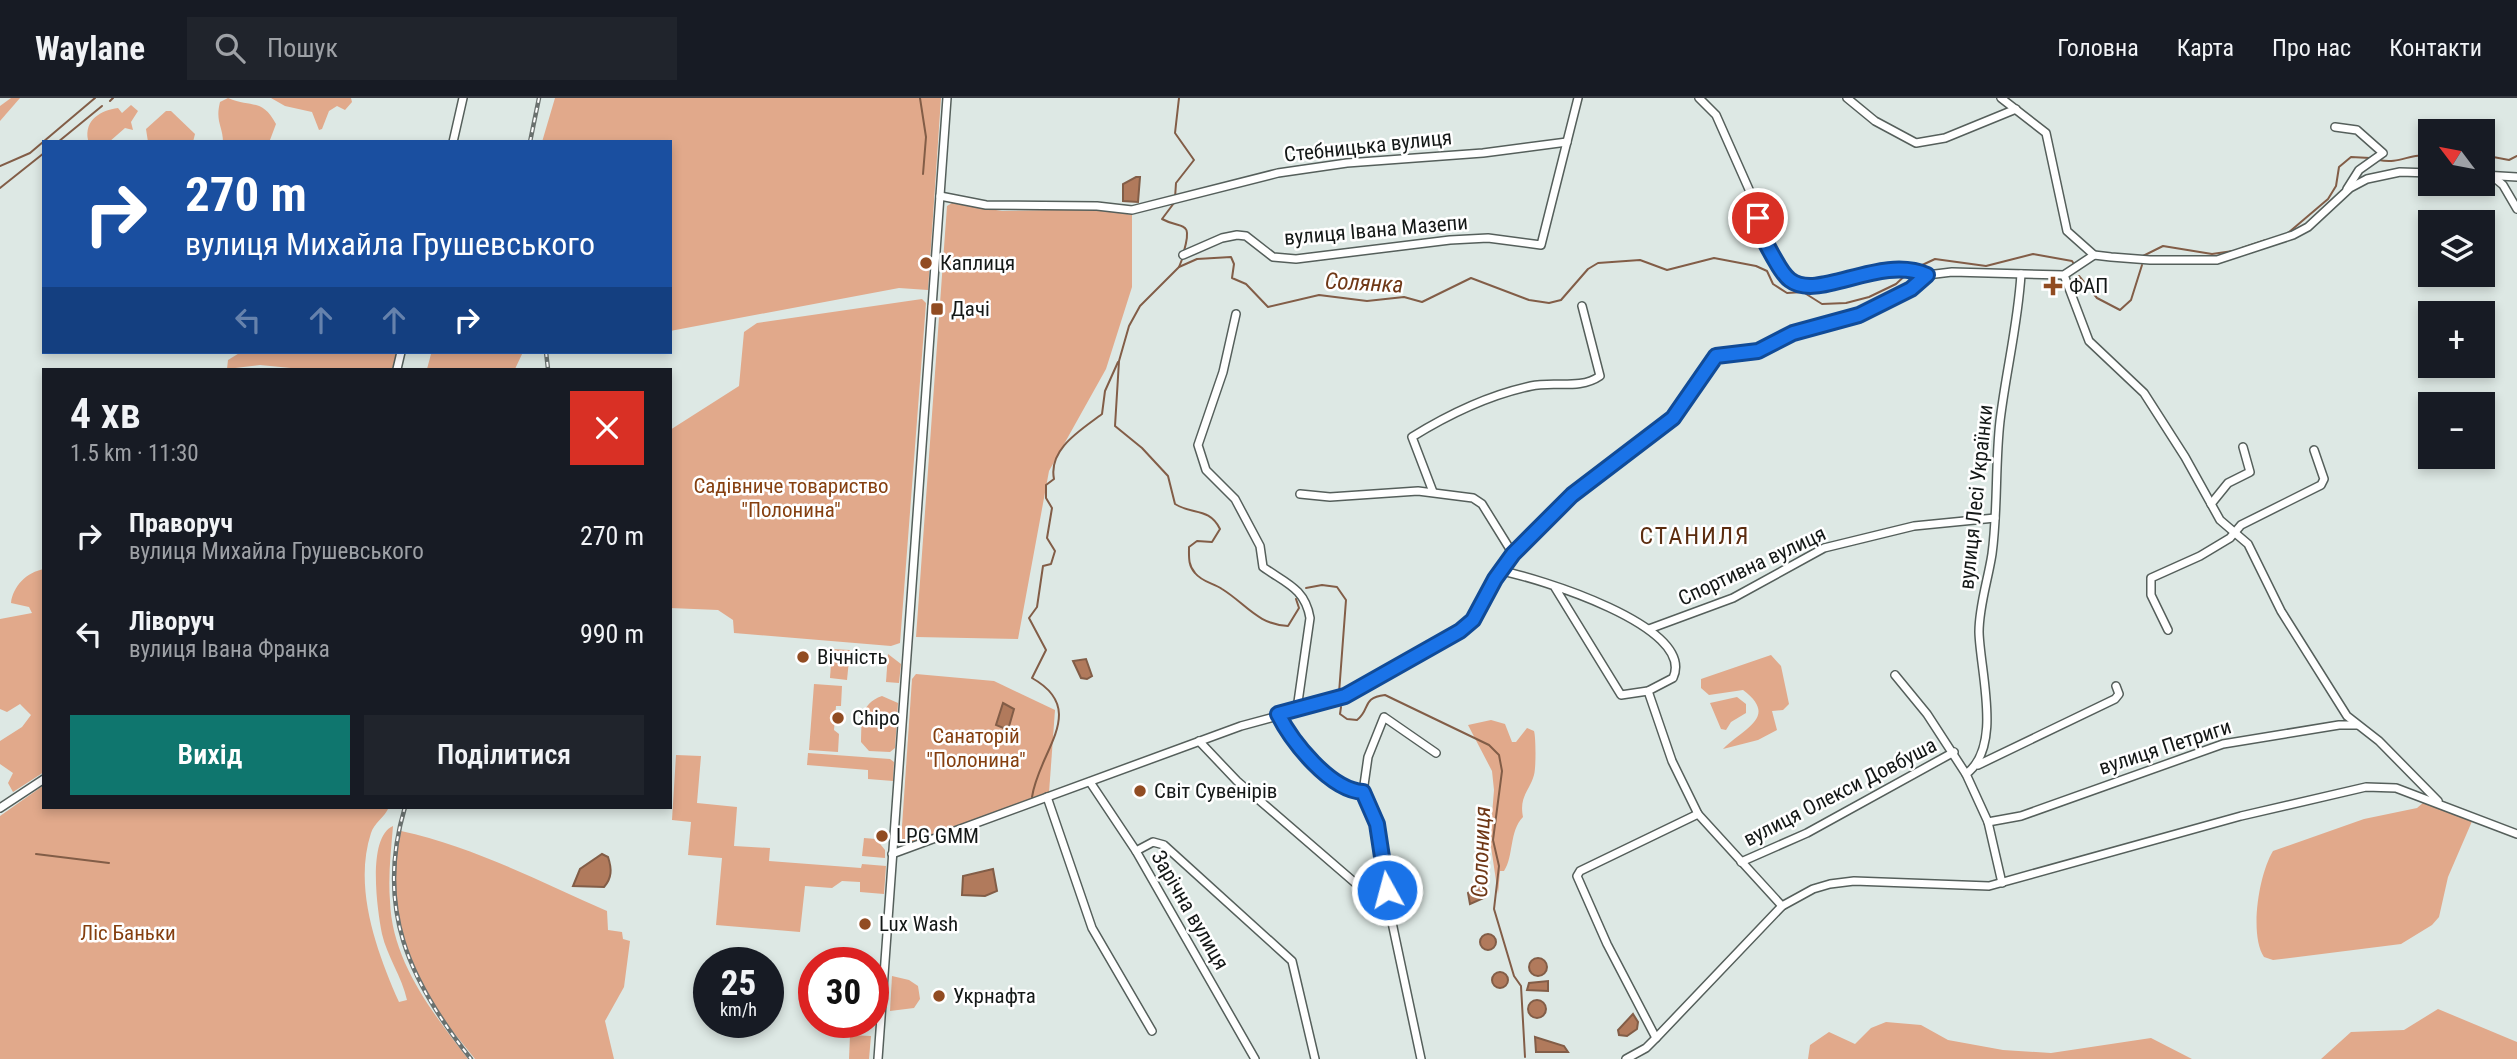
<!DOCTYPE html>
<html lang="uk">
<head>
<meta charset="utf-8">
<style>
  :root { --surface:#171b24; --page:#20242c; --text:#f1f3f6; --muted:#9ea1a6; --line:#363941; --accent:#0f766e }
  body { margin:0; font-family:"Roboto Condensed",sans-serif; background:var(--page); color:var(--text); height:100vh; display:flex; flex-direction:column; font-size:26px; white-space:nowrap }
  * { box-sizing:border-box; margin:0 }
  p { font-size:23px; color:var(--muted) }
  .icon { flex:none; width:38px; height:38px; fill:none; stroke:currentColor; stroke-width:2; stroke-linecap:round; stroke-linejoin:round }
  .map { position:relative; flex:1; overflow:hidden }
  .sheet { position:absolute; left:42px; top:270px; width:630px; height:441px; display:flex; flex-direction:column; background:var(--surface); border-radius:0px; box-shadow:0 4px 10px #0003 }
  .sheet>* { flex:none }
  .banner { position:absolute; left:42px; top:42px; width:630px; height:214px; border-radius:0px; box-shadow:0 4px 10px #0003; background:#1a4fa0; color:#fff; overflow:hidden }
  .needle { width:46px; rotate:302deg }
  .buttons { position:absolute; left:2418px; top:21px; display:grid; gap:14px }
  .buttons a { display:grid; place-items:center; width:77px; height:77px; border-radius:0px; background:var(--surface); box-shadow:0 4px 10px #0003; font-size:35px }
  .speed { position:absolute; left:693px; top:849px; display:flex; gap:14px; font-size:35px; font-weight:700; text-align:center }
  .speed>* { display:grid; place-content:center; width:91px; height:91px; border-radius:50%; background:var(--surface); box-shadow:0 4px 10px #0003; line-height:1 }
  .speed small { font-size:18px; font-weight:400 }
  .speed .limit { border:10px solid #d22; background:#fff; color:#111 }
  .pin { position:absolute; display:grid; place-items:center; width:60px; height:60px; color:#fff; margin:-30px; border:4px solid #fff; border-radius:50%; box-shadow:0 2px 7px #0007 }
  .me { position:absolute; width:77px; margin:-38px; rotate:353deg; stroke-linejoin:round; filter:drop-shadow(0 0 5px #0008) }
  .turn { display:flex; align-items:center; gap:24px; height:147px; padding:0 28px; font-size:32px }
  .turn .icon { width:91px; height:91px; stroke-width:2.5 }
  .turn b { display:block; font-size:49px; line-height:60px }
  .lanes { display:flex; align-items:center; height:66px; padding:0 28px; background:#0003; justify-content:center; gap:35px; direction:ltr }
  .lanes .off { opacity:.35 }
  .round { display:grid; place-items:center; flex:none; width:74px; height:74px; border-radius:0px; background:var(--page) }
  .headline { display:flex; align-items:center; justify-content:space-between; height:119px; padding:0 28px }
  h1 { font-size:42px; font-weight:600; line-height:52px }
  .primary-button { display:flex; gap:14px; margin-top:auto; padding:14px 28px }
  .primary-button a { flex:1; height:80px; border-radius:0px; background:var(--accent); color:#fff; font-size:28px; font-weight:600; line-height:80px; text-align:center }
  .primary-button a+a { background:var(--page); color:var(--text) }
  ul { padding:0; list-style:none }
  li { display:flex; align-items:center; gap:21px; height:98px; padding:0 28px }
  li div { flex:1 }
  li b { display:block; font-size:26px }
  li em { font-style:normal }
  header { display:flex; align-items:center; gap:42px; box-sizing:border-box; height:98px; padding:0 35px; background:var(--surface); border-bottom:2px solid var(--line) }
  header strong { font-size:33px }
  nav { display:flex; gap:38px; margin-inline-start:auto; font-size:24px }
  .search { width:490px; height:63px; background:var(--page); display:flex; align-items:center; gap:18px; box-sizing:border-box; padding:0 24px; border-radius:0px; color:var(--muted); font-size:26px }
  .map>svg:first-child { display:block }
</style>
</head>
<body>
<header>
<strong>Waylane</strong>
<div class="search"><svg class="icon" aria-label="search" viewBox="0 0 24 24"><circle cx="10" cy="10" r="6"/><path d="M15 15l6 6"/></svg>Пошук</div>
<nav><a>Головна</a><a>Карта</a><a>Про нас</a><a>Контакти</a></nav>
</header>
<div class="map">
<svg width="2517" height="961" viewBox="0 0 2517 961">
  <rect width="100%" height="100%" fill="#dde8e4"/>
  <g fill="#e1a98b">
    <path d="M11 0H20L0 23V8Z"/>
    <path d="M228 0C252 10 262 0 276 26L270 42 223 44C223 28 215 24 220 4Z"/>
    <path d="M271 0H351L352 4 345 12 337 8 329 13 322 31 319 32 312 14 285 8Z"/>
    <path d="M555 0H941L928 192 899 190 670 233V44H542Z"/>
    <path d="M131 7 138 13 131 24 133 32 125 30 109 44 88 42C84 22 101 12 118 10L122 15Z"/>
    <path d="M166 13H171L195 36 193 44H148L146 31Z"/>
    <path d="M952 105 1002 113 1102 111 1132 117V189L1106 271 1049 373 1018 541 916 539 947 108Z"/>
    <path d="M922 201 926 205 900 545 891 548 734 535 733 522 718 512 670 510V332L739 288 744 234 757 225Z"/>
    <path d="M241 254H397L392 271H301L260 267 227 271 228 262Z"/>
    <path d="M450 254H523L515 271H427L431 256H450Z"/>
    <path d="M44 471V674L13 694 8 685 13 675 0 666V643L22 629 31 617 20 606 7 614 0 611V521L32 515 29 509 11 505C13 488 27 474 44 471Z"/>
    <path d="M832 551 850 552 847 582 830 580Z"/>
    <path d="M888 556 901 566 899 585 886 584Z"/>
    <path d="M1771 557 1781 568 1789 606 1783 612 1772 613 1777 632 1758 642 1723 651C1744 630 1779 619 1743 592L1709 597 1701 590V581Z"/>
    <path d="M916 576 994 583 1055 612 1049 695 906 748 901 743 912 581Z"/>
    <path d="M814 586 842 588 841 608H836L834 632 839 636 838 654 809 652Z"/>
    <path d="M882 598 898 605 895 650 890 654 869 653 861 644C862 624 859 606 882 598Z"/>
    <path d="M1737 599 1746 606V615L1731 624 1726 632 1721 631 1710 605Z"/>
    <path d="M1491 622 1505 626 1512 644H1516L1527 630 1534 633C1536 639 1536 671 1534 677 1529 694 1519 698 1523 719 1509 733 1514 758 1504 773H1500L1498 796 1490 742 1494 692 1492 673 1468 627Z"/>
    <path d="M808 655 890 661 894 664 893 683 868 681V672L807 667Z"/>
    <path d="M676 657 701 658 697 705 737 709 734 748 770 750 769 763 861 770 862 766 886 768 884 796 860 794V784L842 783 832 790 805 788 800 834 716 827 722 760 688 757 691 724 672 722Z"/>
    <path d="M44 687V709H389C385 719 374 725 371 735 353 790 377 854 399 904L407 902C402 879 387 858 382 836 377 811 367 739 393 728 391 753 388 778 390 803 392 864 433 915 468 961H0V718Z"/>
    <path d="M2424 704 2473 721 2448 779 2439 819 2432 827 2401 846 2273 862 2264 859C2249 836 2259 776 2273 753L2364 721 2417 710Z"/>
    <path d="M401 733C474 749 539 783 607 813L608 832 622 834 623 841 630 843 624 889 605 923 614 961H475C459 940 439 919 426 896 400 848 387 786 401 733Z"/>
    <path d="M864 740 876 741 885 752V760L862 758Z"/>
    <path d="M892 878 909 882 918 888 920 901 914 910 890 913Z"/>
    <path d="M2438 911 2517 944V961H2321L2351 934 2404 932Z"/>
    <path d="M1886 924 1921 927 1948 942 2003 952 2051 955 2151 940 2192 961H1808L1810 947 1829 934 1855 946 1871 930Z"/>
    <path d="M850 937 871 938 869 961H849Z"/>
  </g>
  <g fill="#b17a5c" stroke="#825d47" stroke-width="2">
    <path d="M1136 79H1140L1138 104 1123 103V86Z"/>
    <path d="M1086 561 1092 578 1087 581 1081 580 1073 563Z"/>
    <path d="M1003 605 1014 611 1008 632 996 627Z"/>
    <path d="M602 756 608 759C612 771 612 780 604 789L573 788 580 771Z"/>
    <path d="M993 771 997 793 985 798 962 797 963 778Z"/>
    <path d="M1483 784 1486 799 1470 806 1468 795Z"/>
    <circle cx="1488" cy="844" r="8"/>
    <circle cx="1538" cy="869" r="9"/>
    <circle cx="1500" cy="882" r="8"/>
    <path d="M1548 883V893L1527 892 1529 885Z"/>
    <circle cx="1537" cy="911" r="9"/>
    <path d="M1633 916 1638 924 1637 931 1627 938 1619 937 1618 932Z"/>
    <path d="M1535 939 1564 948 1568 954H1536Z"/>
  </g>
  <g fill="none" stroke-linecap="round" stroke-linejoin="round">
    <g stroke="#825d47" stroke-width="2">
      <path d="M920 0 926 39 923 76"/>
      <path d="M110 3 113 0"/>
      <path d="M58 44 102 8"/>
      <path d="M2483 61 2488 58 2509 62 2517 58"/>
      <path d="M2379 62C2401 67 2412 53 2431 59"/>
      <path d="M0 68 30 55 95 0"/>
      <path d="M0 90 44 55"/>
      <path d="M1175 100 1176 85 1194 62 1175 35 1179 0"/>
      <path d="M1174 105 1162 121C1182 132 1193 121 1184 153"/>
      <path d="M2288 135 2328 101 2336 88 2339 69 2351 59 2370 60"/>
      <path d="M2242 150 2266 142"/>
      <path d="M2143 158 2163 148 2212 156 2233 153"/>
      <path d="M1183 159 1179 169 1140 208 1129 228 1119 263 1115 328 1142 350 1168 378 1175 406C1192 417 1209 409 1220 431L1212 444 1197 443 1189 449C1189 459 1188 467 1195 475 1202 484 1213 485 1222 491 1245 505 1258 527 1288 528L1299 510 1296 501"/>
      <path d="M1179 169 1197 161 1231 159 1234 166 1232 180 1246 186 1268 209 1319 197 1367 203 1404 199 1422 204 1471 180 1529 202 1549 205 1561 202 1588 171 1598 165 1640 162 1667 172 1714 160 1756 168 1767 173 1773 186 1787 195 1803 194 1822 206 1846 205 1869 199 1896 186 1910 173"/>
      <path d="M1918 169 1935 161 1986 168 2033 156 2072 163 2074 166"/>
      <path d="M2079 178 2097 200 2120 212 2131 202 2142 167"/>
      <path d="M1306 490 1322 487 1337 489 1346 502 1339 595"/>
      <path d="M1341 609 1340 616 1347 621 1357 622C1371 611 1361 600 1385 597L1489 647 1499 657 1502 673 1493 742 1499 768 1494 811 1514 878 1521 888 1525 959"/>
      <path d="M1032 699C1039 652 1089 612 1032 580L1046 552 1029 520 1037 509 1043 468 1051 466 1055 453 1047 440 1052 410 1046 400V387L1054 381C1048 351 1081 332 1102 316L1105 293 1118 264"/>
      <path d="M36 756 109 765"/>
    </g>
    <defs>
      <g id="minor">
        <path d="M1699 0 1716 17 1755 105 1760 135 1788 181 1809 189 1872 172 1911 170 1927 177"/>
        <path d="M1847 0 1875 23 1916 45 1945 40 2016 11"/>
        <path d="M2001 0 2046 35 2067 133 2094 157 2111 159 2150 162H2217L2293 137 2308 129 2350 90 2367 81 2400 74 2431 75"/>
        <path d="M2335 29 2357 32 2383 55 2359 72 2347 91"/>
        <path d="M453 44 463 0"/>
        <path d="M2483 77 2517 79"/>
        <path d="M2491 77 2503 87 2517 111"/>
        <path d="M940 98 986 107 1097 108 1132 112 1278 75 1347 65 1483 55 1567 44"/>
        <path d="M1183 157 1222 140 1237 137 1246 138 1273 159 1296 161 1450 142 1488 140 1541 147 1578 0"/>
        <path d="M2064 177 2089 243 2144 295 2185 359 2220 422 2248 446 2281 513 2347 618 2379 643 2438 703"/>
        <path d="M1236 216 1223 274 1198 347 1206 372 1235 401 1260 448 1263 469C1285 485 1305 490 1310 520L1297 611"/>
        <path d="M397 271 401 254"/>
        <path d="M1433 394 1412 339C1449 316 1489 297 1531 288 1553 283 1580 292 1600 278L1582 208"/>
        <path d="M1300 396 1330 399 1418 393 1473 400 1482 406 1513 456"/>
        <path d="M2211 406 2228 385 2250 374 2243 349"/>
        <path d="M1501 473C1535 479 1697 528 1673 580L1648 593 1621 597 1554 488"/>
        <path d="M1649 531 1733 500 1824 450 1914 428 1995 420"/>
        <path d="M2168 532 2151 497V480L2200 458 2230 440 2241 427 2321 387 2324 381 2314 352"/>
        <path d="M1895 577 1927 616 1966 676 1988 724 2002 785"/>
        <path d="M1648 593 1672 663 1698 716 1782 808"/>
        <path d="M1278 616C1292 645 1330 692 1363 694L1381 745 1390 814"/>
        <path d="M1199 643 1237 683 1390 815 1421 961"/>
        <path d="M1978 667 2115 601 2119 596 2116 588"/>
        <path d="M1966 676C2003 649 1980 574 1979 534 1979 508 1988 482 1992 456 1998 412 1995 367 2000 323 2006 273 2018 226 2021 176"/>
        <path d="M1090 684 1136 753 1255 961"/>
        <path d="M1363 694 1368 659 1384 619 1436 655"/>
        <path d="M1047 699 1092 830 1152 933"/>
        <path d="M0 710 44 681"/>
        <path d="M1988 724 2021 718 2223 646 2339 627H2357"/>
        <path d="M1136 753 1153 744 1164 747 1292 863 1315 961"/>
        <path d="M892 756 1241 628 1333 603 1460 533 1473 522 1495 481 1513 456 1572 397 1673 320 1716 258 1758 253 1793 235 1859 217 1911 191 1927 177 1952 174 2064 177 2094 157"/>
        <path d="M1741 764 1807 735 1954 654"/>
        <path d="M1656 940 1607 846 1577 778 1580 773 1698 716"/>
        <path d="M878 961 947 0"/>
        <path d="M1626 961 1646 950 1656 940 1782 808 1813 791 1830 786 1854 783 1989 788 2241 718 2366 689 2396 690 2517 736"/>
      </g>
    </defs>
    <use href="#minor" stroke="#555f5b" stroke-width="10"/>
    <use href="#minor" stroke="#fff" stroke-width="7"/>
    <defs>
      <g id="rail">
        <path d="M530 44 539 0"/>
        <path d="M546 254 548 271"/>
        <path d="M405 709C375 810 409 883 471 961"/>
      </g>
    </defs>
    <use href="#rail" stroke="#6a716f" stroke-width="4.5"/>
    <use href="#rail" stroke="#fff" stroke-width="2" stroke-dasharray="5" stroke-linecap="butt"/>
  </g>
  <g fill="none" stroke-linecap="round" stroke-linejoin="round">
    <defs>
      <path id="route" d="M1387 792 1377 726 1363 694C1330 692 1292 644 1278 616L1345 598 1460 533 1473 522 1495 481 1513 456 1572 397 1673 320 1716 258 1758 253 1793 235 1859 217 1911 191 1927 177C1880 156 1818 204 1790 182 1783 177 1778 167 1774 160 1766 146 1760 135 1758 120"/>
    </defs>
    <use href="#route" stroke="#114b97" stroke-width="18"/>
    <use href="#route" stroke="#1a73e8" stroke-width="12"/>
  </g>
  <g fill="#914c22" stroke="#fff" stroke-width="2.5">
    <circle cx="926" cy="165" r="7"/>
    <path d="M2049.5 177.5h7v7h7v7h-7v7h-7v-7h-7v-7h7z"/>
    <rect x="930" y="204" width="14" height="14" rx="3.5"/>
    <circle cx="803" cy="559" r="7"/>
    <circle cx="838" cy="620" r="7"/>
    <circle cx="1140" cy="693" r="7"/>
    <circle cx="882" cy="738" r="7"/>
    <circle cx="865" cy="826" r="7"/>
    <circle cx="939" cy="898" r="7"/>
  </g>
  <g text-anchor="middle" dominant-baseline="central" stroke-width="5" stroke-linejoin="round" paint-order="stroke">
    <g font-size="21" fill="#141817" stroke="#fff">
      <text transform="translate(1368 48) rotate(-6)">Стебницька вулиця</text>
      <text transform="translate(1376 132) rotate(-5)">вулиця Івана Мазепи</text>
      <text transform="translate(1976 399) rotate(-84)">вулиця Лесі Українки</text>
      <text transform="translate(1752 468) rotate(-25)">Спортивна вулиця</text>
      <text transform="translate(2165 649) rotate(-18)">вулиця Петриги</text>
      <text transform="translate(1840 694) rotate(-27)">вулиця Олекси Довбуша</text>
      <text transform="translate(1190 812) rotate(60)">Зарічна вулиця</text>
    </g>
    <g font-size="21" fill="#141817" stroke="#fff" text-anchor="start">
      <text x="940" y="165">Каплиця</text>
      <text x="2069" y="188">ФАП</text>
      <text x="951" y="211">Дачі</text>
      <text x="817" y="559">Вічність</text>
      <text x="852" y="620">Chipo</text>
      <text x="1154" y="693">Світ Сувенірів</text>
      <text x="896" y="738">LPG GMM</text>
      <text x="879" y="826">Lux Wash</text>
      <text x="953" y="898">Укрнафта</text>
    </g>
    <g font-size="21" fill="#853f0f" stroke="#fff">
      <text x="791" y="388">Садівниче товариство<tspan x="791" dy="24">"Полонина"</tspan></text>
      <text x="976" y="638">Санаторій<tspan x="976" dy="24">"Полонина"</tspan></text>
      <text x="128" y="835">Ліс Баньки</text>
    </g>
    <g font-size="23" font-style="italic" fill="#6f3817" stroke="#fff">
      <text transform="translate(1364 185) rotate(3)">Солянка</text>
      <text transform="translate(1481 754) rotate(-88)">Солониця</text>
    </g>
    <g font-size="24" letter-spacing="2" fill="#5c2d10" stroke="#fff">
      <text x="1695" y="438">СТАНИЛЯ</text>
    </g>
  </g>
</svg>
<div class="buttons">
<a><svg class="needle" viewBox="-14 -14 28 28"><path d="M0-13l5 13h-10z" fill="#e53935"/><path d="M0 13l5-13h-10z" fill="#9ea1a6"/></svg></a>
<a><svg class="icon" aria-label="layers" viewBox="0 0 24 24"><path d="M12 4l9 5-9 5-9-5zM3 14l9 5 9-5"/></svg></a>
<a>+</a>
<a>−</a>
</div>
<div class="speed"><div>25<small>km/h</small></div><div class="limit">30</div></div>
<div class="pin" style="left:1758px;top:120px;background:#d93025"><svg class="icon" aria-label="arrive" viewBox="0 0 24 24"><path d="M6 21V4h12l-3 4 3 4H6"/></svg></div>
<svg class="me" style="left:1387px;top:792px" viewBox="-20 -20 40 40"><circle r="17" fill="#1a73e8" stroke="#fff" stroke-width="3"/><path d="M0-11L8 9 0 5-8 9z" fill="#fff"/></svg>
<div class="banner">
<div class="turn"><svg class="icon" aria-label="right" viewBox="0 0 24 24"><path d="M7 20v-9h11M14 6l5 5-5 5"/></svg><div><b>270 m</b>вулиця Михайла Грушевського</div></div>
<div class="lanes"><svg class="icon off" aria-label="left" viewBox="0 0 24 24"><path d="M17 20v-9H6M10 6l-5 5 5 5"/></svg><svg class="icon off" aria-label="ahead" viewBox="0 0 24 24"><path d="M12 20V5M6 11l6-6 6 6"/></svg><svg class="icon off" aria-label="ahead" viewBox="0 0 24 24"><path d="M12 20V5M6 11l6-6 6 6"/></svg><svg class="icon" aria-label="right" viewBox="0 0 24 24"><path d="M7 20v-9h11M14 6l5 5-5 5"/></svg></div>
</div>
<section class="sheet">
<div class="headline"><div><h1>4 хв</h1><p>1.5 km · 11:30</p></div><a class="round" style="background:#d93025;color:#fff"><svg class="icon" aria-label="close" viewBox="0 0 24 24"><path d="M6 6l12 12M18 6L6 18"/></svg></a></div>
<ul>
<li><svg class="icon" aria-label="right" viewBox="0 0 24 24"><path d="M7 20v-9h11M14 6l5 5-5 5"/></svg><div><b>Праворуч</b><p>вулиця Михайла Грушевського</p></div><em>270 m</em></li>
<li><svg class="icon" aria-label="left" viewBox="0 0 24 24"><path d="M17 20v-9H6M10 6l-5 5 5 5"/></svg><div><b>Ліворуч</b><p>вулиця Івана Франка</p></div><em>990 m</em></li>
</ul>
<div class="primary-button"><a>Вихід</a><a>Поділитися</a></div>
</section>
</div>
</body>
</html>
